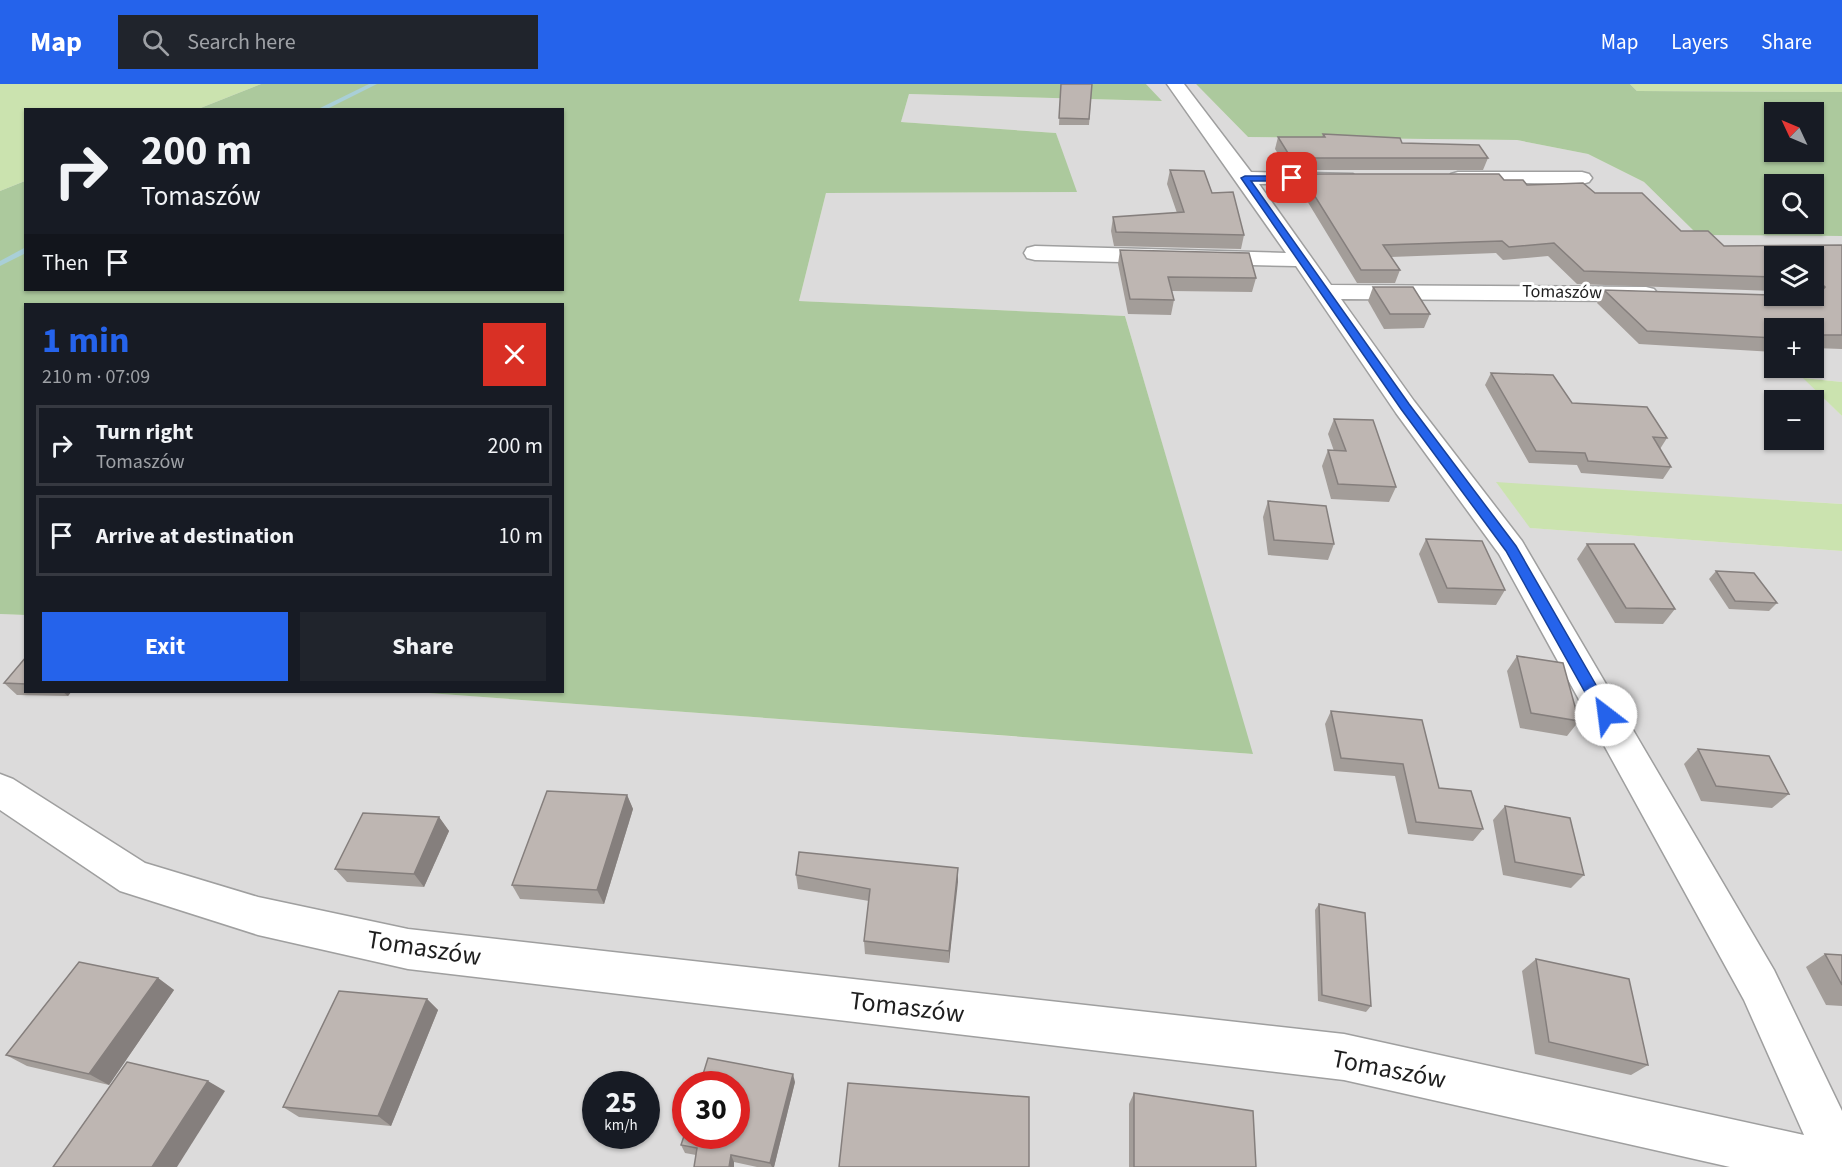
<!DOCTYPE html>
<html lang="en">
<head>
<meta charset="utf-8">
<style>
  :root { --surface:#171b24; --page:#20242c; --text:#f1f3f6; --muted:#9ea1a6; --line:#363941; --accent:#2563eb }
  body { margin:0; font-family:"Source Sans 3",sans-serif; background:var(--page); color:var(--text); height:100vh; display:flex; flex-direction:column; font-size:22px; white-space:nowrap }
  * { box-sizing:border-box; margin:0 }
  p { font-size:20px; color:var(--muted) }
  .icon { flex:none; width:33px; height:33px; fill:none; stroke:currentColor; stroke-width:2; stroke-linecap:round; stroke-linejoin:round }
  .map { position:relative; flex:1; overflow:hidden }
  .side { position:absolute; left:24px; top:219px; width:540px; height:390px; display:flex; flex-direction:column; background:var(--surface); border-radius:0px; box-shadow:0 2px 4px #0004 }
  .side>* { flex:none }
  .guide { position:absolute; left:24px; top:24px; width:540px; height:183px; border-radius:0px; box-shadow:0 2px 4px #0004; background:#171b24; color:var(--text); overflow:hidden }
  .needle { width:39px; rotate:314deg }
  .fabs { position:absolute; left:1764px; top:18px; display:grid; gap:12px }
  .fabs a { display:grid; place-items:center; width:60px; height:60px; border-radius:0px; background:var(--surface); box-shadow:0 2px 4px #0004; font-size:30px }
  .speed { position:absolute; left:582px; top:987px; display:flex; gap:12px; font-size:30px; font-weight:700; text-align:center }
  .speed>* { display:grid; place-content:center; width:78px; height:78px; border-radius:50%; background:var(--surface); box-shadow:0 2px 4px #0004; line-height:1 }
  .speed small { font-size:15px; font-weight:400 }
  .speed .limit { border:9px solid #d22; background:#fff; color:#111 }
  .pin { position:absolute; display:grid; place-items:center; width:51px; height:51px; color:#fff; margin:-26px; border-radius:12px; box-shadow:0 3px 9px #0006 }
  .me { position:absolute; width:66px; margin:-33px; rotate:330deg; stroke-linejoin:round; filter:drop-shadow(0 0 4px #0008) }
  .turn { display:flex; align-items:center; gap:21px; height:126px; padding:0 18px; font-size:27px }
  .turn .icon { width:78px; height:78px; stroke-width:2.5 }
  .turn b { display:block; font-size:42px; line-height:51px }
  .then { display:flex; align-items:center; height:57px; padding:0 18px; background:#0003; gap:12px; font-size:22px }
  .round { display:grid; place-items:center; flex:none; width:63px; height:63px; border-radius:0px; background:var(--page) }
  .headline { display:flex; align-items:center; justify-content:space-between; height:102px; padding:0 18px }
  h1 { font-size:36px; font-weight:700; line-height:45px; color:var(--accent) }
  .button { display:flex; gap:12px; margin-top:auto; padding:12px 18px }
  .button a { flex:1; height:69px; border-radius:0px; background:var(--accent); color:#fff; font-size:24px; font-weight:700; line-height:69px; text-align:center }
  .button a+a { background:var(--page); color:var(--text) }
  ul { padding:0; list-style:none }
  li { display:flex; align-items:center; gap:18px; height:81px; margin:0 12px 9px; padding:0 6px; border:3px solid var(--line); border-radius:0px }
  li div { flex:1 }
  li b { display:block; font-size:22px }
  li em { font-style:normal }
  header { display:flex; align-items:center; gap:36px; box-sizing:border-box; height:84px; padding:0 30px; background:var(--accent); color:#fff }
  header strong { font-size:28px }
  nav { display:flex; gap:33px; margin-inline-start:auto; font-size:21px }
  .search { width:420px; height:54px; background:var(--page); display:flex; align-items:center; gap:15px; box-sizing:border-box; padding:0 21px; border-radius:0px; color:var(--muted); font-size:22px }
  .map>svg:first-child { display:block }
</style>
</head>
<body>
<header>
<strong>Map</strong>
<div class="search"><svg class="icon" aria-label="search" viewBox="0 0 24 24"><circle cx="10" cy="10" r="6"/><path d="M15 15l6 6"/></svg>Search here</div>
<nav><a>Map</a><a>Layers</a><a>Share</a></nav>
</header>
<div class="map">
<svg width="1842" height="1083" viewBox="0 0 1842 1083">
  <rect width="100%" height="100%" fill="#eeeae5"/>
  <path fill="#dcdbdb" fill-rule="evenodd" d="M1146 0H1196L1248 53 1517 56 1588 70 1644 98 1698 151 1842 152V298L1804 294 1842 332V420L1497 399 1531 444 1842 467V1083H0V530L25 531 26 608H415L1252 670 1125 232 799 217 826 109 1076 108 1056 49 901 38 909 10 1161 17ZM1774 172H1814V212H1774ZM1774 244H1814V284H1774ZM1774 316H1814V356H1774ZM596 1000H646V1052H596ZM686 1000H736V1052H686Z"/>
  <g fill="#cbe3af">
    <path d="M0 0H261L198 25 26 26 25 97 0 107Z"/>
    <path d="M1630 0H1842V8L1637 7Z"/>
    <path d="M1803 294 1842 298V332Z"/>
    <path d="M1496 398 1842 420V467L1530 444Z"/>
  </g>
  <g fill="#acc99d" fill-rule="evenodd">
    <path d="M261 0H1146L1162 17 909 10 901 38 1056 49 1077 108 826 109 799 217 1125 232 1253 670 415 608H562V220H26L25 531 0 530V107L25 97 26 206H562V26L198 25Z"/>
    <path d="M1196 0H1630L1637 7 1842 8V152L1698 151 1644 98 1588 70 1517 56 1248 53ZM1774 28H1814V68H1774ZM1774 100H1814V140H1774Z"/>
  </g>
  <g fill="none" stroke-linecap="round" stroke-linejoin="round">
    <g fill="#a9cfd7" fill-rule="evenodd">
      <path d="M369 0H377L325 26H316Z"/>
      <path d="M26 163V169L0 182V177Z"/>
    </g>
    <defs>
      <g id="minor">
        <path d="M1167 0H1184L1251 88 1353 90 1356 94 1353 98 1346 100H1259L1331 201 1646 203 1654 205 1658 210 1654 215 1646 217 1341 215 1414 317 1522 457 1774 886 1842 1027V1083H1730L1344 996 408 885 258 851 120 807 0 726V690L13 695 145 779 258 813 408 845 1344 950 1804 1051 1744 916 1499 470 1396 329 1296 182 1035 176 1027 174 1024 169 1027 164 1035 162 1286 169Z"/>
        <path d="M1458 88H1582L1589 90 1592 94 1589 98 1582 100 1451 98 1448 94 1451 90Z"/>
      </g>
    </defs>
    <use href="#minor" stroke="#9f9f9f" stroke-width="3"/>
    <use href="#minor" fill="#fff" fill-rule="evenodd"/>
  </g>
  <g fill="#a39d99">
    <path d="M1061 0H1092L1089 41H1059Z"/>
    <path d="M1323 50 1402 59 1488 74 1483 86H1288L1275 65 1278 53H1322Z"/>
    <path d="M1170 86 1212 109 1244 151 1241 165 1114 162 1111 147 1113 133 1177 129 1167 100Z"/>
    <path d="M1301 90 1504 96 1527 101 1595 109 1681 147 1724 162 1842 161V265L1814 264V244H1774V268L1639 260 1597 219 1604 206 1814 212V172H1774V207L1577 200 1548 172 1503 176 1496 169 1391 173 1400 186 1395 199H1357L1298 102Z"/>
    <path d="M1120 166 1256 194 1252 208 1172 207 1174 216 1171 231 1128 230 1118 180Z"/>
    <path d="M1373 203 1430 230 1424 244 1384 245 1368 217Z"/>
    <path d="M1491 289 1667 354 1660 365 1671 383 1663 395 1581 389 1577 381 1529 379 1485 301Z"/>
    <path d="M1334 335 1396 403 1389 418 1331 415 1322 382 1328 366 1334 367 1328 350Z"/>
    <path d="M1268 417 1334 460 1328 476 1268 471 1263 433Z"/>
    <path d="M1426 455 1505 506 1496 521 1438 519 1419 470Z"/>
    <path d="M1587 460 1675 525 1663 540 1615 539 1577 475Z"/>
    <path d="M1716 487 1777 519 1769 527 1729 525 1709 495Z"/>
    <path d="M1517 572 1579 637 1567 652 1520 644 1507 587Z"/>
    <path d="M26 573V608H71L68 612 17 611 4 599Z"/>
    <path d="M1331 627 1439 704 1483 745 1473 757 1408 750 1395 692 1334 687 1325 640Z"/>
    <path d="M1698 665 1789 710 1772 724 1701 717 1684 680Z"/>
    <path d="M627 711 633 725 604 820 520 815 512 801Z"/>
    <path d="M1505 722 1584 791 1571 804 1503 791 1493 736Z"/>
    <path d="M439 733 449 747 424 803 347 798 335 785Z"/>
    <path d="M958 784 949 879 865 870 864 857 869 817 798 805 796 791Z"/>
    <path d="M1319 820 1371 922 1366 928 1318 917 1315 826Z"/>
    <path d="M1825 870 1842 871V922L1826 921 1806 883Z"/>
    <path d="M1536 875 1648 981 1631 991 1535 970 1522 887Z"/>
    <path d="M158 894 174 906 109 1001 27 982 6 971Z"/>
    <path d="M427 915 438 926 391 1042 299 1033 283 1023Z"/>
    <path d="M795 998 774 1083H757L734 1078V1083H694L696 1071 685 1069 681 1061Z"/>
    <path d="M1134 1009 1256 1083H1129V1020Z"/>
  </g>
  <g fill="#857f7d">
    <path d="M63 608H71L68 612Z"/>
    <path d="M627 711 633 725 604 820 597 806Z"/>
    <path d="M439 733 449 747 424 803 414 790Z"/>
    <path d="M958 784V798L949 879V867Z"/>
    <path d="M158 894 174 906 109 1001 89 990Z"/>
    <path d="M427 915 438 926 391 1042 378 1032Z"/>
    <path d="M793 990 795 998 774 1083H772L770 1079Z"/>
    <path d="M208 997 225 1007 177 1083H152Z"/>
    <path d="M731 1071 734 1078V1083H729Z"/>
  </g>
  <g fill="#beb6b2" stroke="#857f7d" stroke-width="1.5">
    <path d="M1061 0H1092L1089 35 1059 34Z"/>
    <path d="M1323 50 1400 54 1402 59 1479 61 1488 74H1291L1278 53H1325Z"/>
    <path d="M1170 86 1204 87 1212 109 1233 108 1244 151 1116 148 1113 133 1184 128Z"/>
    <path d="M1301 90H1499L1504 96H1523L1527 101 1583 99 1595 109H1642L1681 147H1708L1724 162 1842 161V251H1814V244H1774V254L1647 247 1604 206 1810 212 1820 209 1825 203 1819 197H1814V172H1774V193L1584 187 1554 159 1509 163 1502 157 1383 161 1400 186H1361Z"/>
    <path d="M1120 166 1249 169 1256 194 1168 193 1174 216 1130 215Z"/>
    <path d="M1373 203H1413L1430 230H1390Z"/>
    <path d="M1491 289 1553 291 1572 319 1647 323 1667 354 1653 353 1671 383 1588 377 1585 369 1536 367Z"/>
    <path d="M1334 335 1373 336 1396 403 1338 400 1328 366 1346 367Z"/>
    <path d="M1268 417 1326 422 1334 460 1274 456Z"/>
    <path d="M1426 455 1482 457 1505 506 1447 504Z"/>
    <path d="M1587 460H1634L1675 525 1626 524Z"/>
    <path d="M1716 487 1754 489 1777 519 1735 517Z"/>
    <path d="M1517 572 1563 579 1579 637 1531 629Z"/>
    <path d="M26 573V600L4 599Z"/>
    <path d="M1331 627 1422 636 1439 704 1471 707 1483 745 1416 738 1403 680 1341 674Z"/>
    <path d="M1698 665 1769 672 1789 710 1716 702Z"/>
    <path d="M547 707 627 711 597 806 512 801Z"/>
    <path d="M1505 722 1570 734 1584 791 1515 778Z"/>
    <path d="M363 729 439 733 414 790 335 785Z"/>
    <path d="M799 768 958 784 949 867 864 857 870 805 796 791Z"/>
    <path d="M1319 820 1365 829 1371 922 1322 911Z"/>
    <path d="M1825 870 1842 871V901Z"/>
    <path d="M1536 875 1629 895 1648 981 1549 958Z"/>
    <path d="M79 878 158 894 89 990 6 971Z"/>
    <path d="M339 907 427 915 378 1032 283 1023Z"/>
    <path d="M708 974 793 990 770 1079 731 1071 729 1083H694L697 1064 681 1061 686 1046V1052H736V1000H700Z"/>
    <path d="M127 978 208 997 152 1083H53Z"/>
    <path d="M848 999 1029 1013V1083H839Z"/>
    <path d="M1134 1009 1253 1027 1256 1083H1134Z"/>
  </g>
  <path fill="#2563eb" stroke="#184099" stroke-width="1.5" d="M1245 92H1292L1296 94 1292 97H1251L1409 320 1516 462 1611 627 1613 631 1611 635H1600L1506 467 1401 325 1241 94Z"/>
  <g text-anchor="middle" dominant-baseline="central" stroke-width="6" stroke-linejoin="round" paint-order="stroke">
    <g font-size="18" fill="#1e1e1e" stroke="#fff">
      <text transform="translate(1562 208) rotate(1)">Tomaszów</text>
    </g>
    <g font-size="26" fill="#1e1e1e" stroke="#fff">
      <text transform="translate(424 864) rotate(9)">Tomaszów</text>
      <text transform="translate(907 923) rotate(7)">Tomaszów</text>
      <text transform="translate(1389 985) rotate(11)">Tomaszów</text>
    </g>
  </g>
</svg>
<div class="fabs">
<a><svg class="needle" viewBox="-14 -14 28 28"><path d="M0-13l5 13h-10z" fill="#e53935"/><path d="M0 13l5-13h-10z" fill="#9ea1a6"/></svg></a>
<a><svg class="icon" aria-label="search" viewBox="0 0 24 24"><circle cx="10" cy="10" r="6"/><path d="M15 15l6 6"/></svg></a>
<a><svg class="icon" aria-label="layers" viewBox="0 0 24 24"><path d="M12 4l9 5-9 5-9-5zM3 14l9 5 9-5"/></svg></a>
<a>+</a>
<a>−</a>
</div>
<div class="speed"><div>25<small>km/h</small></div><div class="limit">30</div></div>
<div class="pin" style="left:1292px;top:94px;background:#d93025"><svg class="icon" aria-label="arrive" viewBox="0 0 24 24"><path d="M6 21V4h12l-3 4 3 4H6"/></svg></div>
<svg class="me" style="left:1606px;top:631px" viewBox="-20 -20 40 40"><circle r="19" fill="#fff"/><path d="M0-13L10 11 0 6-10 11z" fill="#2563eb"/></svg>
<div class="guide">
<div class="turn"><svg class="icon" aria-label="right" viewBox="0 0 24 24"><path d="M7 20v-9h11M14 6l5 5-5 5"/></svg><div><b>200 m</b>Tomaszów</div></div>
<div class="then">Then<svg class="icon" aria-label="arrive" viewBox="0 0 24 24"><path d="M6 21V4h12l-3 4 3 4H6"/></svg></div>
</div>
<section class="side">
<div class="headline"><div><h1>1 min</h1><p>210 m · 07:09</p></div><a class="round" style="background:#d93025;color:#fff"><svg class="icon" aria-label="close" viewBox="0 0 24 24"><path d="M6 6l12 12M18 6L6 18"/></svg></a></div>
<ul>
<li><svg class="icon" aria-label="right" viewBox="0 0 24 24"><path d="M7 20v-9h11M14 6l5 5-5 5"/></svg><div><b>Turn right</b><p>Tomaszów</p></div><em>200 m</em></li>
<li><svg class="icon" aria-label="arrive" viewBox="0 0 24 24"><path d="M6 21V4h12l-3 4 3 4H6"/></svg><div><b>Arrive at destination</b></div><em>10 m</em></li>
</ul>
<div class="button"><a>Exit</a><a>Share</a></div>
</section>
</div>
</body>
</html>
